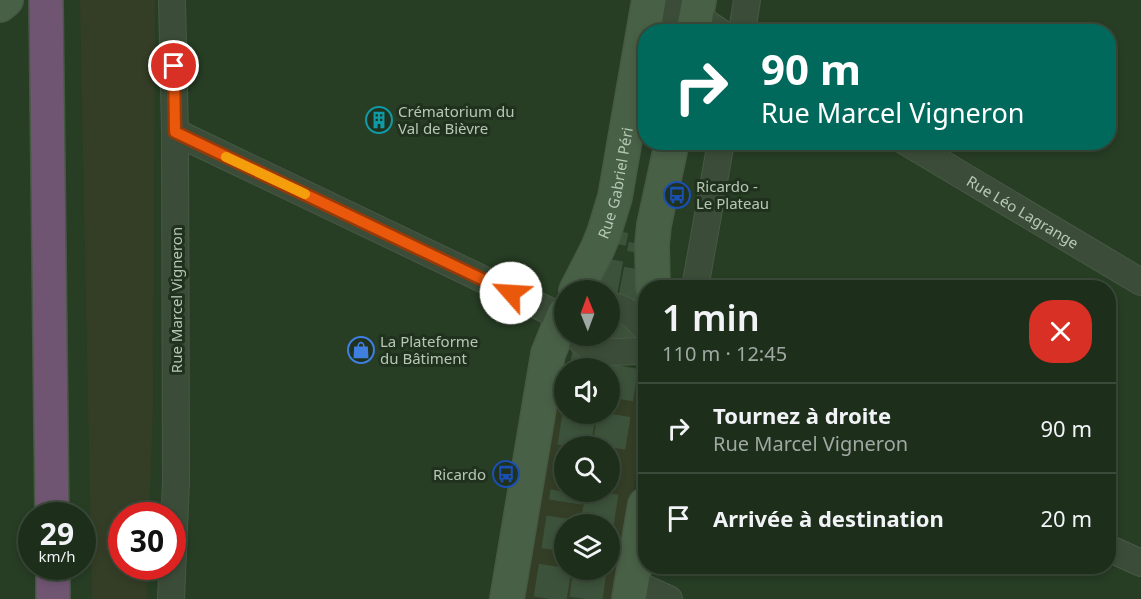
<!DOCTYPE html>
<html lang="fr">
<head>
<meta charset="utf-8">
<style>
  :root { --surface:#1d2e1b; --page:#2a3a28; --text:#f1f3f6; --muted:#a0a8a3; --line:#3b4a3a }
  body { margin:0; font-family:"Noto Sans",sans-serif; background:var(--page); color:var(--text); height:100vh; display:flex; flex-direction:column; font-size:22px; white-space:nowrap }
  * { box-sizing:border-box; margin:0 }
  p { font-size:20px; color:var(--muted) }
  .icon { flex:none; width:33px; height:33px; fill:none; stroke:currentColor; stroke-width:2; stroke-linecap:round; stroke-linejoin:round }
  .map { position:relative; flex:1; overflow:hidden }
  .drawer { position:absolute; left:638px; top:280px; width:478px; height:294px; display:flex; flex-direction:column; background:var(--surface); border-radius:24px; box-shadow:0 3px 9px #0003,0 0 0 2px var(--line) }
  .drawer>* { flex:none }
  .top-card { position:absolute; left:638px; top:24px; width:478px; height:126px; border-radius:24px; box-shadow:0 3px 9px #0003,0 0 0 2px var(--line); background:#00695c; color:#fff; overflow:hidden }
  .needle { width:39px; rotate:359deg }
  .buttons { position:absolute; left:554px; top:280px; display:grid; gap:12px }
  .buttons a { display:grid; place-items:center; width:66px; height:66px; border-radius:50%; background:var(--surface); box-shadow:0 3px 9px #0003,0 0 0 2px var(--line); font-size:30px }
  .speed { position:absolute; left:18px; top:502px; display:flex; gap:12px; font-size:30px; font-weight:700; text-align:center }
  .speed>* { display:grid; place-content:center; width:78px; height:78px; border-radius:50%; background:var(--surface); box-shadow:0 3px 9px #0003,0 0 0 2px var(--line); line-height:1 }
  .speed small { font-size:15px; font-weight:400 }
  .speed .limit { border:9px solid #d22; background:#fff; color:#111 }
  .pin { position:absolute; display:grid; place-items:center; width:51px; height:51px; color:#fff; margin:-26px; border:3px solid #fff; border-radius:50%; box-shadow:0 2px 6px #0007 }
  .me { position:absolute; width:66px; margin:-33px; rotate:296deg; stroke-linejoin:round; filter:drop-shadow(0 0 4px #0008) }
  .turn { display:flex; align-items:center; gap:21px; height:126px; padding:0 24px; font-size:27px }
  .turn .icon { width:78px; height:78px; stroke-width:2.5 }
  .turn b { display:block; font-size:42px; line-height:51px }
  .round { display:grid; place-items:center; flex:none; width:63px; height:63px; border-radius:24px; background:var(--page) }
  .headline { display:flex; align-items:center; justify-content:space-between; height:102px; padding:0 24px }
  h1 { font-size:36px; font-weight:600; line-height:45px }
  ul { padding:0; list-style:none }
  li { display:flex; align-items:center; gap:18px; height:90px; padding:0 24px; border-top:2px solid var(--line) }
  li div { flex:1 }
  li b { display:block; font-size:22px }
  li em { font-style:normal }
  .map>svg:first-child { display:block }
</style>
</head>
<body>
<div class="map">
<svg width="1141" height="599" viewBox="0 0 1141 599">
  <rect width="100%" height="100%" fill="#273d24"/>
  <g fill="#343e26" fill-rule="evenodd">
    <path d="M80 0H155L153 408 149 516H122V567H148L147 599H92Z"/>
    <path d="M560 362 597 369H564V414H609V371L645 378V418L616 599H521ZM564 447H609V492H564ZM564 525H609V570H564Z"/>
  </g>
  <g fill="none" stroke-linecap="round" stroke-linejoin="round">
    <g stroke="#3c523a" stroke-width="33" stroke-dasharray="33 16" stroke-linecap="butt">
      <path d="M601 291 612 230"/>
      <path d="M586 369 592 336"/>
      <path d="M574 447 579 414"/>
      <path d="M609 447 621 371 645 245"/>
      <path d="M597 525 602 492"/>
      <path d="M550 599 567 492"/>
      <path d="M586 599 590 570"/>
    </g>
    <defs>
      <g id="minor">
        <path d="M647 7 696 16 720 32"/>
        <path d="M742 32 747 0"/>
        <path d="M175 132 564 318"/>
        <path id="s1" d="M906 142 1141 282"/>
        <path d="M695 288 721 142"/>
        <path d="M609 305C626 309 633 314 645 328"/>
        <path d="M577 336C592 357 622 352 645 350"/>
        <path d="M1108 548 1141 563"/>
        <path d="M631 582 669 599"/>
        <path d="M171 599 176 481 175 132 172 0"/>
      </g>
      <g id="secondary">
        <path d="M0 5 6 0"/>
        <path d="M693 32 699 0"/>
        <path d="M653 288 652 245 654 225 672 142"/>
        <path id="s2" d="M576 291 597 250 604 233 615 197 649 0"/>
        <path d="M507 599 548 354 564 314"/>
        <path d="M629 599 645 505"/>
      </g>
      <g id="motorway">
        <path d="M46 0 52 516"/>
        <path d="M53 567V599"/>
      </g>
    </defs>
    <use href="#minor" stroke="#475944" stroke-width="28"/>
    <use href="#secondary" stroke="#475944" stroke-width="36"/>
    <use href="#motorway" stroke="#465843" stroke-width="36"/>
    <use href="#minor" stroke="#3b4d38" stroke-width="26"/>
    <use href="#secondary" stroke="#486046" stroke-width="33"/>
    <use href="#motorway" stroke="#705573" stroke-width="33"/>
  </g>
  <g fill="none" stroke-linecap="round" stroke-linejoin="round">
    <defs>
      <path id="route" d="M174 66 175 132 511 293"/>
    </defs>
    <use href="#route" stroke="#983908" stroke-width="15"/>
    <use href="#route" stroke="#ea580c" stroke-width="10"/>
    <path stroke="#f59e0b" stroke-width="10" d="M226 157 305 194"/>
  </g>
  <defs>
    <symbol id="building-ring" viewBox="-11 -11 22 22"><circle r="9.5" fill="#20321d" stroke="#0f9aa8" stroke-width="1.5"/><path d="M-4-6H4V6H1V3H-1V6H-4ZM-2.5-4.3h1.7v1.8h-1.7ZM.8-4.3h1.7v1.8H.8ZM-2.5-1h1.7V.8h-1.7ZM.8-1h1.7V.8H.8Z" fill="#0f9aa8"/></symbol>
    <symbol id="bus-ring" viewBox="-11 -11 22 22"><circle r="9.5" fill="#20321d" stroke="#1a4fb4" stroke-width="1.5"/><path d="M-5-6H5V4H4V6H2V4H-2V6H-4V4H-5ZM-3.5-4V0h7V-4ZM-3.5 1.2v1.5H-2V1.2ZM2 1.2v1.5H3.5V1.2Z" fill="#1a4fb4"/></symbol>
    <symbol id="shop-ring" viewBox="-11 -11 22 22"><circle r="9.5" fill="#20321d" stroke="#3f7fe0" stroke-width="1.5"/><path d="M-5-2.5h2.3a2.7 3.5 0 0 1 5.4 0H5L5.5 6h-11ZM-1.5-2.5h3a1.5 2.3 0 0 0-3 0Z" fill="#3f7fe0"/></symbol>
  </defs>
  <g fill-rule="evenodd">
    <use href="#building-ring" x="364" y="105" width="30" height="30"/>
    <use href="#bus-ring" x="662" y="180" width="30" height="30"/>
    <use href="#shop-ring" x="346" y="335" width="30" height="30"/>
    <use href="#bus-ring" x="491" y="459" width="30" height="30"/>
  </g>
  <g text-anchor="middle" dominant-baseline="central" stroke-width="6" stroke-linejoin="round" paint-order="stroke">
    <g font-size="15" fill="#b6c8b4" stroke="#20321d" text-anchor="start">
      <text x="398" y="111">Crématorium du<tspan x="398" dy="17">Val de Bièvre</tspan></text>
      <text x="696" y="186">Ricardo -<tspan x="696" dy="17">Le Plateau</tspan></text>
      <text x="380" y="341">La Plateforme<tspan x="380" dy="17">du Bâtiment</tspan></text>
      <text x="486" y="474" text-anchor="end">Ricardo</text>
    </g>
    <g font-size="15" fill="#b6c8b4" stroke="#20321d">
      <text stroke="none"><textPath href="#s2" startOffset="116">Rue Gabriel Péri</textPath></text>
      <text stroke="none"><textPath href="#s1" startOffset="136">Rue Léo Lagrange</textPath></text>
      <text transform="translate(176 300) rotate(-90)">Rue Marcel Vigneron</text>
    </g>
  </g>
</svg>
<div class="buttons">
<a><svg class="needle" viewBox="-14 -14 28 28"><path d="M0-13l5 13h-10z" fill="#e53935"/><path d="M0 13l5-13h-10z" fill="#a0a8a3"/></svg></a>
<a><svg class="icon" aria-label="sound" viewBox="0 0 24 24"><path d="M4 9h4l5-4v14l-5-4H4zM17 9q2 3 0 6"/></svg></a>
<a><svg class="icon" aria-label="search" viewBox="0 0 24 24"><circle cx="10" cy="10" r="6"/><path d="M15 15l6 6"/></svg></a>
<a><svg class="icon" aria-label="layers" viewBox="0 0 24 24"><path d="M12 4l9 5-9 5-9-5zM3 14l9 5 9-5"/></svg></a>
</div>
<div class="speed"><div>29<small>km/h</small></div><div class="limit">30</div></div>
<div class="pin" style="left:174px;top:66px;background:#d93025"><svg class="icon" aria-label="arrive" viewBox="0 0 24 24"><path d="M6 21V4h12l-3 4 3 4H6"/></svg></div>
<svg class="me" style="left:511px;top:293px" viewBox="-20 -20 40 40"><circle r="19" fill="#fff"/><path d="M0-13L10 11 0 6-10 11z" fill="#ea580c"/></svg>
<div class="top-card">
<div class="turn"><svg class="icon" aria-label="right" viewBox="0 0 24 24"><path d="M7 20v-9h11M14 6l5 5-5 5"/></svg><div><b>90 m</b>Rue Marcel Vigneron</div></div>
</div>
<section class="drawer">
<div class="headline"><div><h1>1 min</h1><p>110 m · 12:45</p></div><a class="round" style="background:#d93025;color:#fff"><svg class="icon" aria-label="close" viewBox="0 0 24 24"><path d="M6 6l12 12M18 6L6 18"/></svg></a></div>
<ul>
<li><svg class="icon" aria-label="right" viewBox="0 0 24 24"><path d="M7 20v-9h11M14 6l5 5-5 5"/></svg><div><b>Tournez à droite</b><p>Rue Marcel Vigneron</p></div><em>90 m</em></li>
<li><svg class="icon" aria-label="arrive" viewBox="0 0 24 24"><path d="M6 21V4h12l-3 4 3 4H6"/></svg><div><b>Arrivée à destination</b></div><em>20 m</em></li>
</ul>
</section>
</div>
</body>
</html>
